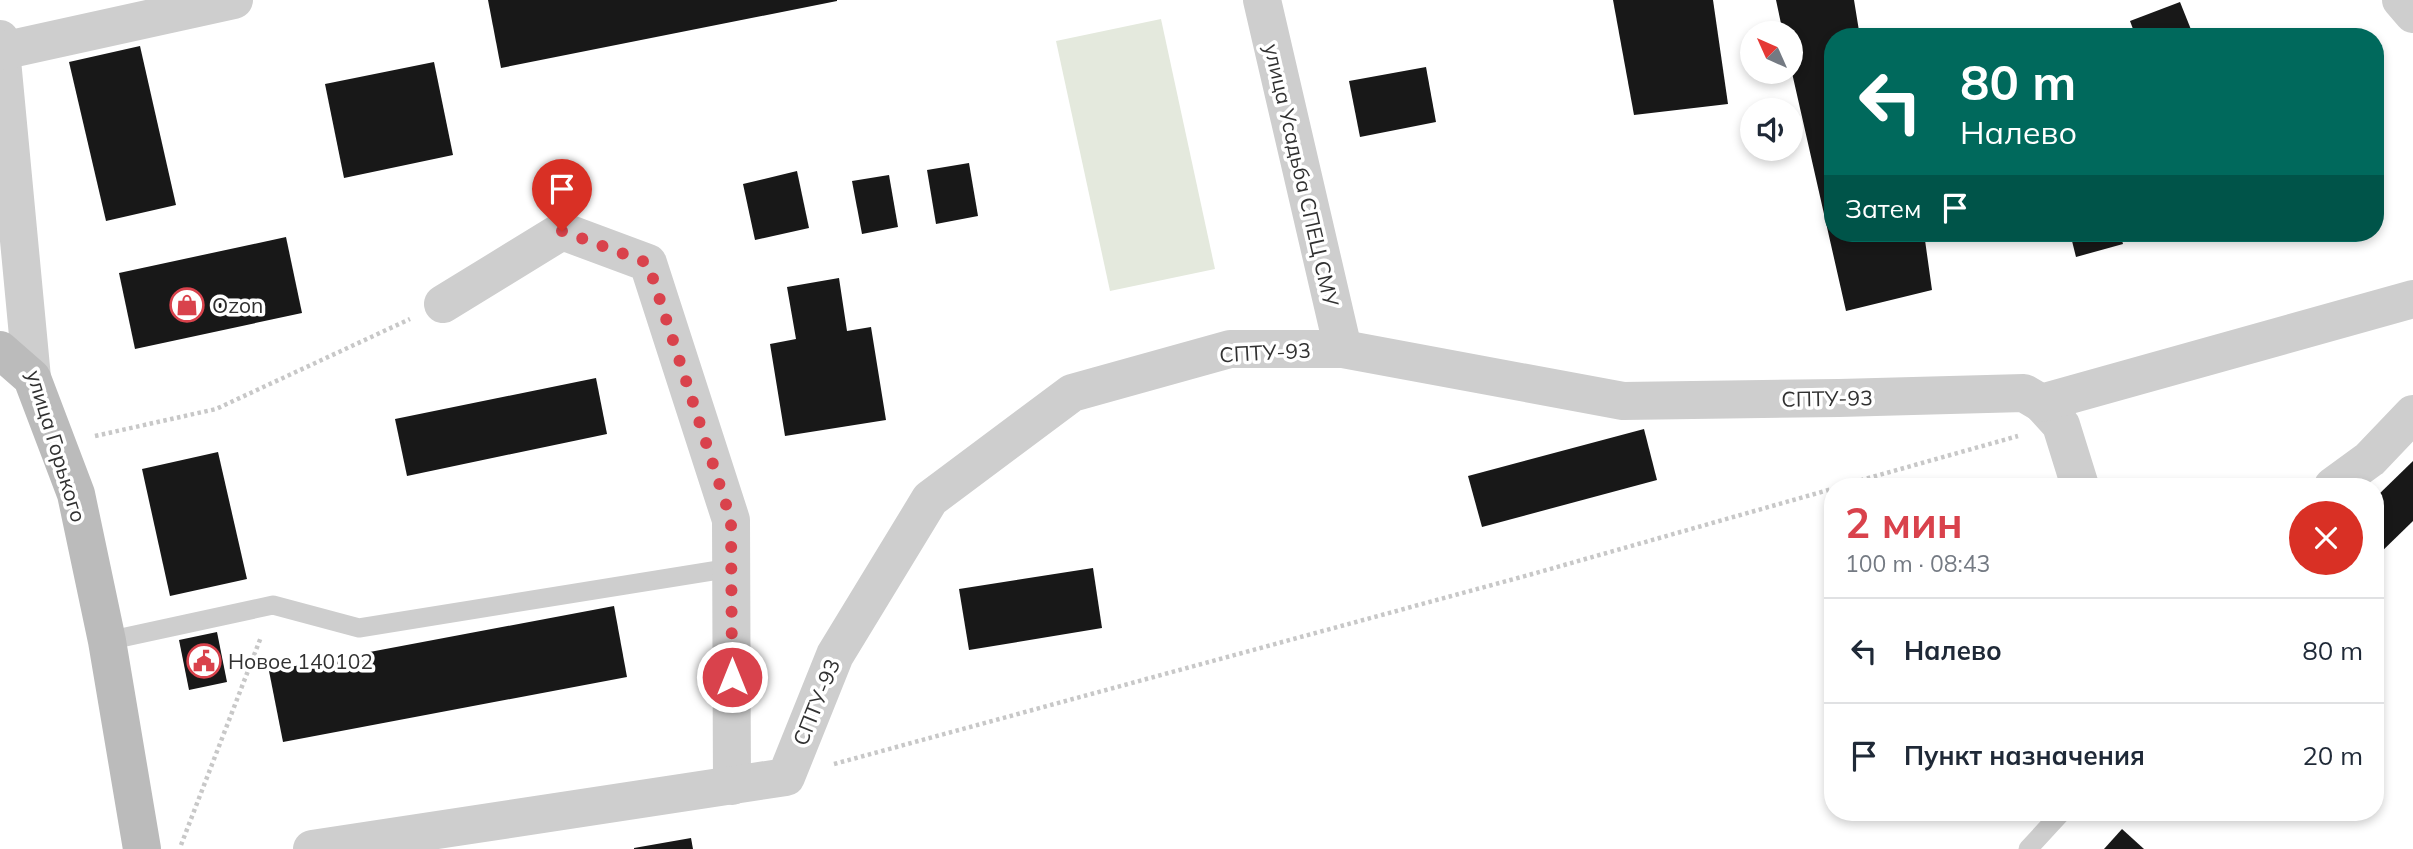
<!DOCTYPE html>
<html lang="ru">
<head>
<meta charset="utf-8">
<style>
  :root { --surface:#fff; --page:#f6f6f7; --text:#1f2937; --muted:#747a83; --line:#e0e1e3; --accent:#d9424c }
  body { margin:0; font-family:Mulish,sans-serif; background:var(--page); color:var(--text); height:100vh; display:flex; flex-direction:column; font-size:26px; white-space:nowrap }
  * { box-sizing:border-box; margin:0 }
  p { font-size:23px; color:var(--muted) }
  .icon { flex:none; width:38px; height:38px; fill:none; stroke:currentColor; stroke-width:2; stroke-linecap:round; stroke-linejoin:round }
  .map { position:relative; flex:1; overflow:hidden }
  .panel { position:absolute; left:1824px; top:478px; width:560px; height:343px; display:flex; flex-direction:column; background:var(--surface); border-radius:28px; box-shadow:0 4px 10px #0003 }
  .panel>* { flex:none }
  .guide { position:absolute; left:1824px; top:28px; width:560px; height:214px; border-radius:28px; box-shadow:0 4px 10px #0003; background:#00695c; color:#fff; overflow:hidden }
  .needle { width:46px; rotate:315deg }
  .buttons { position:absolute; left:1740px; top:21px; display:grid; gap:14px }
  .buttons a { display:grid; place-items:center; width:63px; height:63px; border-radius:50%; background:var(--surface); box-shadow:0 4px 10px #0003; font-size:35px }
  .pin { position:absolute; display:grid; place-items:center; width:60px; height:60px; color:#fff; margin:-72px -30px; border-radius:50% 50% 50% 0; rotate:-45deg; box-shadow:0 0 7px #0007 }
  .pin .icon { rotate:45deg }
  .me { position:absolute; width:77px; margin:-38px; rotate:0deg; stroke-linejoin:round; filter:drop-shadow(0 0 5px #0008) }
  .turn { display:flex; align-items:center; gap:24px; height:147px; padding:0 21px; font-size:32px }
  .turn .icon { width:91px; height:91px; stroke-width:2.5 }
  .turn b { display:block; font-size:49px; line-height:60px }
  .then { display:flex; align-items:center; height:66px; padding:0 21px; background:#0003; gap:14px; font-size:26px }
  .round { display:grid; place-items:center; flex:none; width:74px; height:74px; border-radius:37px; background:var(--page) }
  .overview { display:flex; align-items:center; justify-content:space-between; height:119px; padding:0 21px }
  h1 { font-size:42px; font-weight:700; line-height:52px; color:var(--accent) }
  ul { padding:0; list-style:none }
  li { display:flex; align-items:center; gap:21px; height:105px; padding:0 21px; border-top:2px solid var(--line) }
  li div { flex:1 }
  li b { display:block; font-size:26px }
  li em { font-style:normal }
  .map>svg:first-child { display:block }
</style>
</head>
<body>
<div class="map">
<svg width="2413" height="849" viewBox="0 0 2413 849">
  <rect width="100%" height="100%" fill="#fff"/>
  <path fill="#e4e9dd" d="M1161 19 1215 269 1110 291 1056 41Z"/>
  <g fill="#181818">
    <path d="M488 0H837V1L501 68Z"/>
    <path d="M1613 0H1713L1728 104 1634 115Z"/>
    <path d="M1776 0H1854L1860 37H1832V233H1924L1932 290 1846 311 1790 64V33H1783Z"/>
    <path d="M2180 2 2194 37H2136L2130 21Z"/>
    <path d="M140 46 176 205 106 221 69 62Z"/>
    <path d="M434 62 453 155 344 178 325 84Z"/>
    <path d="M1426 67 1436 122 1360 137 1349 81Z"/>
    <path d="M969 163 978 216 936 224 927 170Z"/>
    <path d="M797 171 809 228 755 240 743 184Z"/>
    <path d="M889 175 898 227 862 234 852 181Z"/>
    <path d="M2070 233H2120L2123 244 2076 257Z"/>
    <path d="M286 237 302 313 135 349 119 273Z"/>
    <path d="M839 278 847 331 871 327 886 420 785 436 770 344 796 339 787 287Z"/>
    <path d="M596 378 607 434 407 476 395 419Z"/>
    <path d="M1644 429 1657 480 1482 527 1468 476Z"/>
    <path d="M218 452 247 579 170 596 142 469Z"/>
    <path d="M2413 461V521L2375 558V498Z"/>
    <path d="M1093 568 1102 628 969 650 959 589Z"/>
    <path d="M614 606 627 677 283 742 269 671Z"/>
    <path d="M217 632 227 682 189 690 179 640Z"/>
    <path d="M2122 829 2144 849H2104Z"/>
    <path d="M691 838 693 849H634V848Z"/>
  </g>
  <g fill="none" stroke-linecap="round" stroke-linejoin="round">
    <g stroke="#c8c8c8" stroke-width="4.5" stroke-dasharray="3.5 3.5" stroke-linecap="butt">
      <path d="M95 436 216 409 410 319"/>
      <path d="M1840 486 2018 436"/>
      <path d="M834 764 1536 573 1832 489"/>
      <path d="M181 845 261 637"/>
    </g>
    <g stroke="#cecece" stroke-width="19">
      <path d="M107 641 273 605 359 628 731 568"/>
      <path d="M2028 849 2062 812"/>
    </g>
    <g stroke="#cecece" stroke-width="38">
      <path d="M1262 0 1343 349"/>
      <path d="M2401 0 2413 14"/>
      <path d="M0 39 32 378"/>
      <path d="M2 51 234 0"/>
      <path d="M443 304 562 231 648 263 731 520 732 786"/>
      <path d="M2041 403 2061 425 2080 486"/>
      <path d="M2333 486 2370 459 2413 414"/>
      <path d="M312 849 786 777 835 655 930 499 1072 393 1230 349H1343L1623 401 1839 398 2024 393 2041 403 2413 299"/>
    </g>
    <path stroke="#bbb" stroke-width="38" d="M0 350 32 378 76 494 107 641 142 849"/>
  </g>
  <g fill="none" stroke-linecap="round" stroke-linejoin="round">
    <path stroke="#d9424c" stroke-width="12" stroke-dasharray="0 21.6" d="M562 231 648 263 731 520 732 677"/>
  </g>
  <defs>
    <symbol id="shop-ring" viewBox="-11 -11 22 22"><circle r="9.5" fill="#fff" stroke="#d9424c" stroke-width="1.5"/><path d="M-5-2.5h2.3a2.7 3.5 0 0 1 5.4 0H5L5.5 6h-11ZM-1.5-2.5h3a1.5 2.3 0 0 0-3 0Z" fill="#d9424c"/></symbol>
    <symbol id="civic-ring" viewBox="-11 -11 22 22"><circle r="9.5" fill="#fff" stroke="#d9424c" stroke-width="1.5"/><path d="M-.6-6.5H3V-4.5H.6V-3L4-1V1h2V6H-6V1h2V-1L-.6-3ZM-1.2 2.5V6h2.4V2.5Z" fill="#d9424c"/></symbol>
  </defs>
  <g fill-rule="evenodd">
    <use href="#shop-ring" x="168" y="286" width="38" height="38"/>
    <use href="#civic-ring" x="185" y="642" width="38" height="38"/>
  </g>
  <g text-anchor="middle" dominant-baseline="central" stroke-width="7" stroke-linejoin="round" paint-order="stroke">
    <g font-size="21" fill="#313131" stroke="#fff">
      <text transform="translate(1302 175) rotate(77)">улица Усадьба СПЕЦ СМУ</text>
      <text transform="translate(1265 352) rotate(-3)">СПТУ-93</text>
      <text transform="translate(1827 398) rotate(-1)">СПТУ-93</text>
      <text transform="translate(57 446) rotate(73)">улица Горького</text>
      <text transform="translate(816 702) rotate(-68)">СПТУ-93</text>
    </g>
    <g font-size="21" fill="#313131" stroke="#fff" text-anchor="start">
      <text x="212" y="305">Ozon</text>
      <text x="228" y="661">Новое 140102</text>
    </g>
  </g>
</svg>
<div class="buttons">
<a><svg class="needle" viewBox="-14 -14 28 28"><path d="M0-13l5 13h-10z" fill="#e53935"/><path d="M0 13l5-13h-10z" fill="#747a83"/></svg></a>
<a><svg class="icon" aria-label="sound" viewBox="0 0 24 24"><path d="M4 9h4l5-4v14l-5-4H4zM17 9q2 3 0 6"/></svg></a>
</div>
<div class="pin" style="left:562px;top:231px;background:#d93025"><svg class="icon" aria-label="arrive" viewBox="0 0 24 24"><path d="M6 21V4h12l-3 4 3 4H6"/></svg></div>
<svg class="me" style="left:732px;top:677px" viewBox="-20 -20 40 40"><circle r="17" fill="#d9424c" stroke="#fff" stroke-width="3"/><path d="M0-11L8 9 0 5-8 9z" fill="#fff"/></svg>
<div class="guide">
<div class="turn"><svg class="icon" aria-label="left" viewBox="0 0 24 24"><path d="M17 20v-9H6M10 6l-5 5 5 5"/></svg><div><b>80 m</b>Налево</div></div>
<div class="then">Затем<svg class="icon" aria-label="arrive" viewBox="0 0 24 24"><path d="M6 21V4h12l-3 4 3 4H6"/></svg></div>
</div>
<section class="panel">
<div class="overview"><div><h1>2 мин</h1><p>100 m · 08:43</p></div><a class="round" style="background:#d93025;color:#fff"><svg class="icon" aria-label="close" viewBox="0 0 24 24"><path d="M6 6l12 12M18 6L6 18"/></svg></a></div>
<ul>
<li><svg class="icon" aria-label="left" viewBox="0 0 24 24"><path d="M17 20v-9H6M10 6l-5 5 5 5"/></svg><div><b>Налево</b></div><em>80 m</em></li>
<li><svg class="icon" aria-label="arrive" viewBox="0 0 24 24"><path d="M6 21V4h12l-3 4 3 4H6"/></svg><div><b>Пункт назначения</b></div><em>20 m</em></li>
</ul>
</section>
</div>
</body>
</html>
